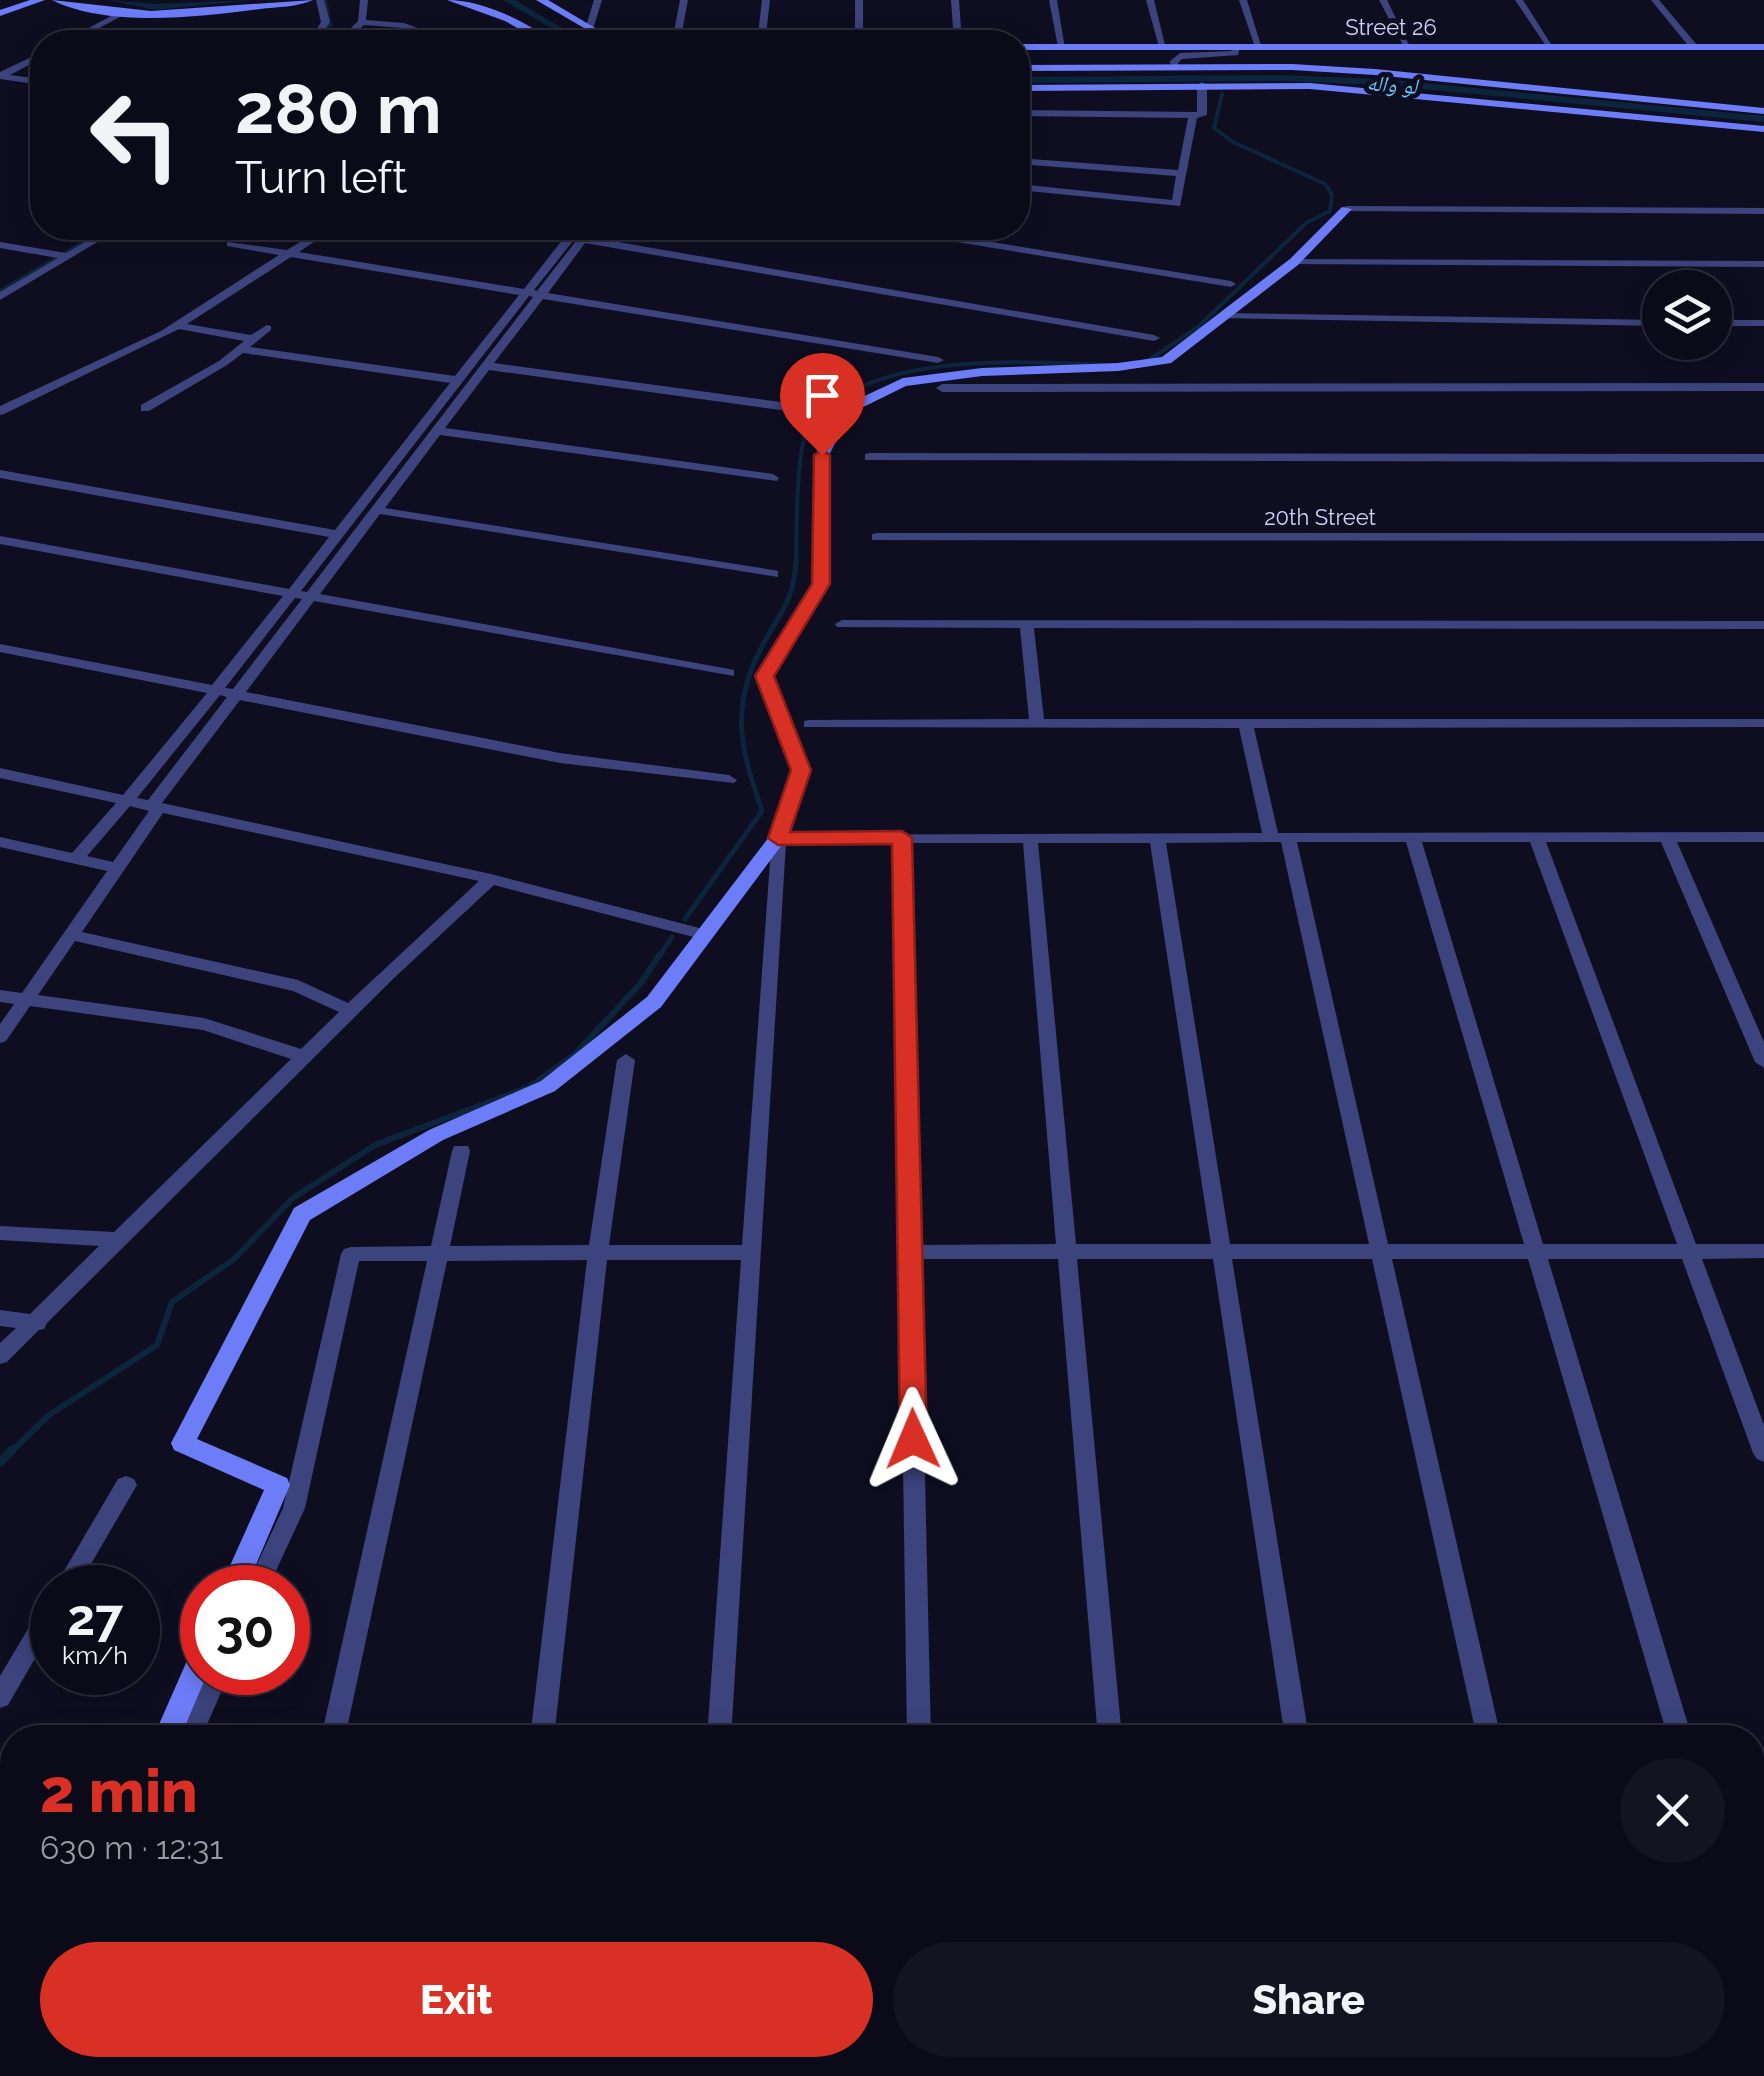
<!DOCTYPE html>
<html lang="en">
<head>
<meta charset="utf-8">
<style>
  :root { --surface:#0b0a19; --page:#141322; --text:#f1f3f6; --muted:#9a9aa2; --line:#2b2b38; --accent:#d93025 }
  body { margin:0; font-family:Raleway,"Noto Naskh Arabic",sans-serif; background:var(--page); color:var(--text); height:100vh; display:flex; flex-direction:column; font-size:38px; white-space:nowrap }
  * { box-sizing:border-box; margin:0 }
  p { font-size:32px; color:var(--muted) }
  .icon { flex:none; width:55px; height:55px; fill:none; stroke:currentColor; stroke-width:2; stroke-linecap:round; stroke-linejoin:round }
  .map { position:relative; flex:1; overflow:hidden }
  .details { position:absolute; left:0px; top:1725px; width:1765px; height:352px; display:flex; flex-direction:column; background:var(--surface); border-radius:40px 40px 0 0; box-shadow:0 5px 25px #0003,0 0 0 2px var(--line) }
  .details>* { flex:none }
  .top-card { position:absolute; left:30px; top:30px; width:1000px; height:210px; border-radius:40px; box-shadow:0 5px 25px #0003,0 0 0 2px var(--line); background:#0b0a19; color:var(--text); overflow:hidden }
  .controls { position:absolute; left:1642px; top:270px; display:grid; gap:20px }
  .controls a { display:grid; place-items:center; width:90px; height:90px; border-radius:50%; background:var(--surface); box-shadow:0 5px 25px #0003,0 0 0 2px var(--line); font-size:50px }
  .speed { position:absolute; left:30px; top:1565px; display:flex; gap:20px; font-size:50px; font-weight:700; text-align:center }
  .speed>* { display:grid; place-content:center; width:130px; height:130px; border-radius:50%; background:var(--surface); box-shadow:0 5px 25px #0003,0 0 0 2px var(--line); line-height:1 }
  .speed small { font-size:25px; font-weight:400 }
  .speed .limit { border:15px solid #d22; background:#fff; color:#111 }
  .pin { position:absolute; display:grid; place-items:center; width:85px; height:85px; color:#fff; margin:-102px -42px; border-radius:50% 50% 50% 0; rotate:-45deg; box-shadow:0 0 10px #0007 }
  .pin .icon { rotate:45deg }
  .me { position:absolute; width:110px; margin:-55px; rotate:359deg; stroke-linejoin:round; filter:drop-shadow(0 0 8px #0008) }
  .turn { display:flex; align-items:center; gap:35px; height:210px; padding:0 40px; font-size:45px }
  .turn .icon { width:130px; height:130px; stroke-width:2.5 }
  .turn b { display:block; font-size:70px; line-height:85px }
  .round { display:grid; place-items:center; flex:none; width:105px; height:105px; border-radius:52px; background:var(--page) }
  .head { display:flex; align-items:center; justify-content:space-between; height:170px; padding:0 40px }
  h1 { font-size:60px; font-weight:800; line-height:75px; color:var(--accent) }
  .action { display:flex; gap:20px; margin-top:auto; padding:20px 40px }
  .action a { flex:1; height:115px; border-radius:60px; background:var(--accent); color:#fff; font-size:40px; font-weight:800; line-height:115px; text-align:center }
  .action a+a { background:var(--page); color:var(--text) }
  .map>svg:first-child { display:block }
</style>
</head>
<body>
<div class="map">
<svg width="1764" height="2076" viewBox="0 0 1764 2076">
  <rect width="100%" height="100%" fill="#0f0e21"/>
  <g fill="none" stroke-linecap="round" stroke-linejoin="round">
    <g stroke="#0c243c" stroke-width="4">
      <path d="M317 42 330 26 325 0"/>
      <path d="M0 291 108 228"/>
      <path d="M1146 362 1198 327 1306 223 1330 211 1332 195 1325 184 1233 142 1214 128 1222 94"/>
      <path d="M796 563C797 534 795 445 810 425 867 351 1021 361 1104 365"/>
    </g>
    <g stroke="#0c243c" stroke-width="5">
      <path d="M685 919 762 811C739 744 729 704 766 639 783 610 795 595 796 560"/>
      <path d="M659 957 672 937"/>
    </g>
    <path stroke="#0c243c" stroke-width="6" d="M10 1453 49 1415 157 1345 172 1302 234 1259 293 1198 375 1145 529 1087 574 1055 641 983 660 954"/>
    <path stroke="#0c243c" stroke-width="9" d="M0 1462 12 1450"/>
    <g fill="#0c243c" fill-rule="evenodd">
      <path d="M108 0 156 4 252 0 156 10Z"/>
      <path d="M503 0H515L586 42H575Z"/>
      <path d="M1281 75 1381 79 1764 116V122L1381 85 1281 81 1018 83V77Z"/>
    </g>
    <g fill="#3c437d" fill-rule="evenodd">
      <path d="M316 0H324L330 22 317 42H309L321 22Z"/>
      <path d="M360 0H368L366 20 404 23 457 42H446L403 28 364 25 346 42H337L358 21Z"/>
      <path d="M594 0H602L593 29 589 32 585 29Z"/>
      <path d="M680 0H688L680 42H672Z"/>
      <path d="M762 0H770L765 42H757Z"/>
      <rect x="855" y="0" width="8" height="42"/>
      <path d="M951 0H959L962 42H954Z"/>
      <path d="M1049 0H1057L1065 49 1058 47Z"/>
      <path d="M1146 0H1154L1166 49 1159 47Z"/>
      <path d="M1239 0H1247L1262 49 1255 47Z"/>
      <path d="M1379 0H1387L1411 49 1404 47Z"/>
      <path d="M1515 0H1523L1554 49H1548Z"/>
      <path d="M1651 0H1659L1697 45V49H1691Z"/>
      <path d="M122 10 129 12 73 42H63Z"/>
      <path d="M1236 44 1240 47 1238 55 1182 59 1178 63 1180 67 1176 70 1169 62 1180 53 1231 51Z"/>
      <path d="M42 52V58L10 75 42 79V85L0 79V72Z"/>
      <path d="M1202 82 1207 85V115L1197 118 1180 206 1018 190V184L1172 200 1176 176 1018 164V158L1178 170 1188 118 1018 116V110L1197 112V85Z"/>
      <path d="M1346 206 1764 208V214L1342 211 1341 209Z"/>
      <path d="M109 228H121L0 300V292L58 258 0 248V242L66 253Z"/>
      <path d="M130 228H141L136 231Z"/>
      <path d="M323 228H334L299 252 524 289 563 239 517 231 512 228 567 234 572 228H582L577 235 580 236 586 228H596L589 237 1154 335 1160 338 1154 341 585 243 548 293 938 357 944 360 938 363 543 299 494 363 803 405 809 409 803 413 489 370 445 428 773 474 779 478 777 481 440 435 385 508 773 570 778 571V577L380 514 320 594 729 669 734 670V676L314 601 246 692 560 753 729 775 737 780 734 783 560 763 240 700 162 803 491 874 711 931 713 935 705 940 494 885 393 979 47 1323 44 1329 39 1330 7 1362 0 1364V1343L16 1328 0 1326V1310L30 1314 99 1246 0 1240V1226L114 1232 291 1059 203 1030 30 1006 6 1041 0 1043V1024L14 1004 0 1002V990L22 993 107 871 0 847V837L72 853 116 803 0 778V768L123 795 207 693 0 652V644L212 685 283 596 0 544V536L289 589 329 537 0 478V470L335 530 450 383 243 353 227 365 149 411H141V405L219 361 244 341 179 329 4 414 0 415V406L161 331 279 255 227 246V242L287 250ZM573 241H576L537 291 534 290ZM291 257 519 295 455 376 250 347 271 330V326L267 325 251 335 187 324ZM529 296 533 297 307 592 301 591ZM295 598 302 599 233 689 225 688ZM220 695 227 697 148 800 137 798ZM130 806 149 811 113 862 87 856ZM163 813 479 881 348 1003 298 980 82 932ZM75 941 293 991 339 1012 301 1049 204 1018 38 995Z"/>
      <path d="M885 228H906L1231 281 1236 284 1231 287 890 231Z"/>
      <path d="M1294 259 1764 261V267L1290 264V260Z"/>
      <path d="M1223 313 1660 320V326L1219 318 1217 316Z"/>
      <rect x="1715" y="320" width="49" height="6"/>
      <path d="M1764 383V391L942 392 936 388 942 384Z"/>
      <path d="M869 453 1764 454V462L865 460V454Z"/>
      <path d="M877 533H1764V541L872 540V534Z"/>
      <path d="M842 620 1764 621V629L1034 628 1044 719H1764V727L1254 728 1278 833 1764 832V842H1677L1764 1042V1068L1755 1062 1661 842H1546L1696 1244H1764V1258L1702 1259 1764 1425V1462L1757 1459 1753 1453 1682 1259H1548L1692 1738H1668L1528 1259H1392L1501 1738H1477L1372 1259H1232L1309 1738H1285L1213 1259H1077L1122 1738H1098L1058 1259H920L931 1738H907L894 843H786L731 1738H707L741 1260H607L554 1738H530L587 1260 447 1261 345 1738H321L427 1261H359L305 1508 268 1588H246L283 1508 341 1254 344 1249 351 1247 431 1246 452 1151 454 1146H468L470 1151 450 1246 589 1245 617 1060 626 1054 635 1060 609 1245H742L772 835 1262 833 1239 728 804 727V721L809 720 1029 719 1020 628 837 627 835 624ZM1281 842 1369 1244H1230L1166 843ZM1297 842H1406L1524 1244H1388ZM1422 842H1530L1677 1244H1543ZM910 843H1023L1056 1244 919 1245ZM1038 843H1150L1211 1244H1076Z"/>
      <path d="M126 1476 134 1479 137 1485 77 1588H54L118 1479Z"/>
      <path d="M52 1599V1629L8 1705 0 1708V1676L44 1602Z"/>
      <path d="M207 1672H230L201 1738H177Z"/>
      <path d="M1752 1970 1761 1974 1764 1981V2052H1752Z"/>
      <path d="M0 1977 12 1979V2005L0 2003Z"/>
      <path d="M49 2065H79L74 2076H44Z"/>
    </g>
    <g fill="#6d7df7" fill-rule="evenodd">
      <path d="M30 0H45L0 16V10Z"/>
      <path d="M52 0 151 11 313 0C298 7 277 7 260 9 199 17 108 28 52 0Z"/>
      <path d="M447 0C483 0 525 21 553 42H542L505 21Z"/>
      <path d="M536 0H548L619 42H608Z"/>
      <rect x="1018" y="44" width="746" height="6"/>
      <path d="M1292 64 1375 69 1764 108V114L1375 75 1292 70 1018 71V65Z"/>
      <path d="M1310 83 1764 126V132L1310 89 1018 91V85Z"/>
      <path d="M1342 207 1352 209 1298 265 1171 363 1118 371 982 376 906 386 851 413 829 455V583L772 675 810 770 787 838 661 1007 555 1091 443 1140 310 1220 197 1439 287 1478 290 1485 246 1588H220L264 1490 174 1450 171 1443 294 1208 429 1130 541 1081 647 997 769 837 792 770 756 675 813 583 815 455 841 407 903 378 982 368 1118 363 1162 357 1290 259Z"/>
      <path d="M202 1643V1672H208L180 1738H153L193 1647Z"/>
      <path d="M12 2023V2061L0 2068V2029Z"/>
    </g>
  </g>
  <path fill="#d93025" stroke="#8d1f18" stroke-width="2.5" d="M822 450 830 455V584L774 676 811 770 790 832 902 831 912 838 927 1439 923 1447 913 1450 904 1447 900 1439 892 844 778 845 768 838 791 770 755 676 812 584 814 455Z"/>
  <g text-anchor="middle" dominant-baseline="central" stroke-width="10" stroke-linejoin="round" paint-order="stroke">
    <g font-size="22" fill="#d1d2fc" stroke="#0f0e21">
      <text x="1391" y="27">Street 26</text>
      <text x="1320" y="517">20th Street</text>
    </g>
    <g font-size="22" font-style="italic" fill="#65c7f7" stroke="#0f0e21">
      <text transform="translate(1392 84) rotate(4)">لو واله</text>
    </g>
  </g>
</svg>
<div class="controls">
<a><svg class="icon" aria-label="layers" viewBox="0 0 24 24"><path d="M12 4l9 5-9 5-9-5zM3 14l9 5 9-5"/></svg></a>
</div>
<div class="speed"><div>27<small>km/h</small></div><div class="limit">30</div></div>
<div class="pin" style="left:822px;top:455px;background:#d93025"><svg class="icon" aria-label="arrive" viewBox="0 0 24 24"><path d="M6 21V4h12l-3 4 3 4H6"/></svg></div>
<svg class="me" style="left:913px;top:1439px" viewBox="-20 -20 40 40"><path d="M0-17L14 15 0 8-14 15z" fill="#d93025" stroke="#fff" stroke-width="4"/></svg>
<div class="top-card">
<div class="turn"><svg class="icon" aria-label="left" viewBox="0 0 24 24"><path d="M17 20v-9H6M10 6l-5 5 5 5"/></svg><div><b>280 m</b>Turn left</div></div>
</div>
<section class="details">
<div class="head"><div><h1>2 min</h1><p>630 m · 12:31</p></div><a class="round"><svg class="icon" aria-label="close" viewBox="0 0 24 24"><path d="M6 6l12 12M18 6L6 18"/></svg></a></div>
<div class="action"><a>Exit</a><a>Share</a></div>
</section>
</div>
</body>
</html>
